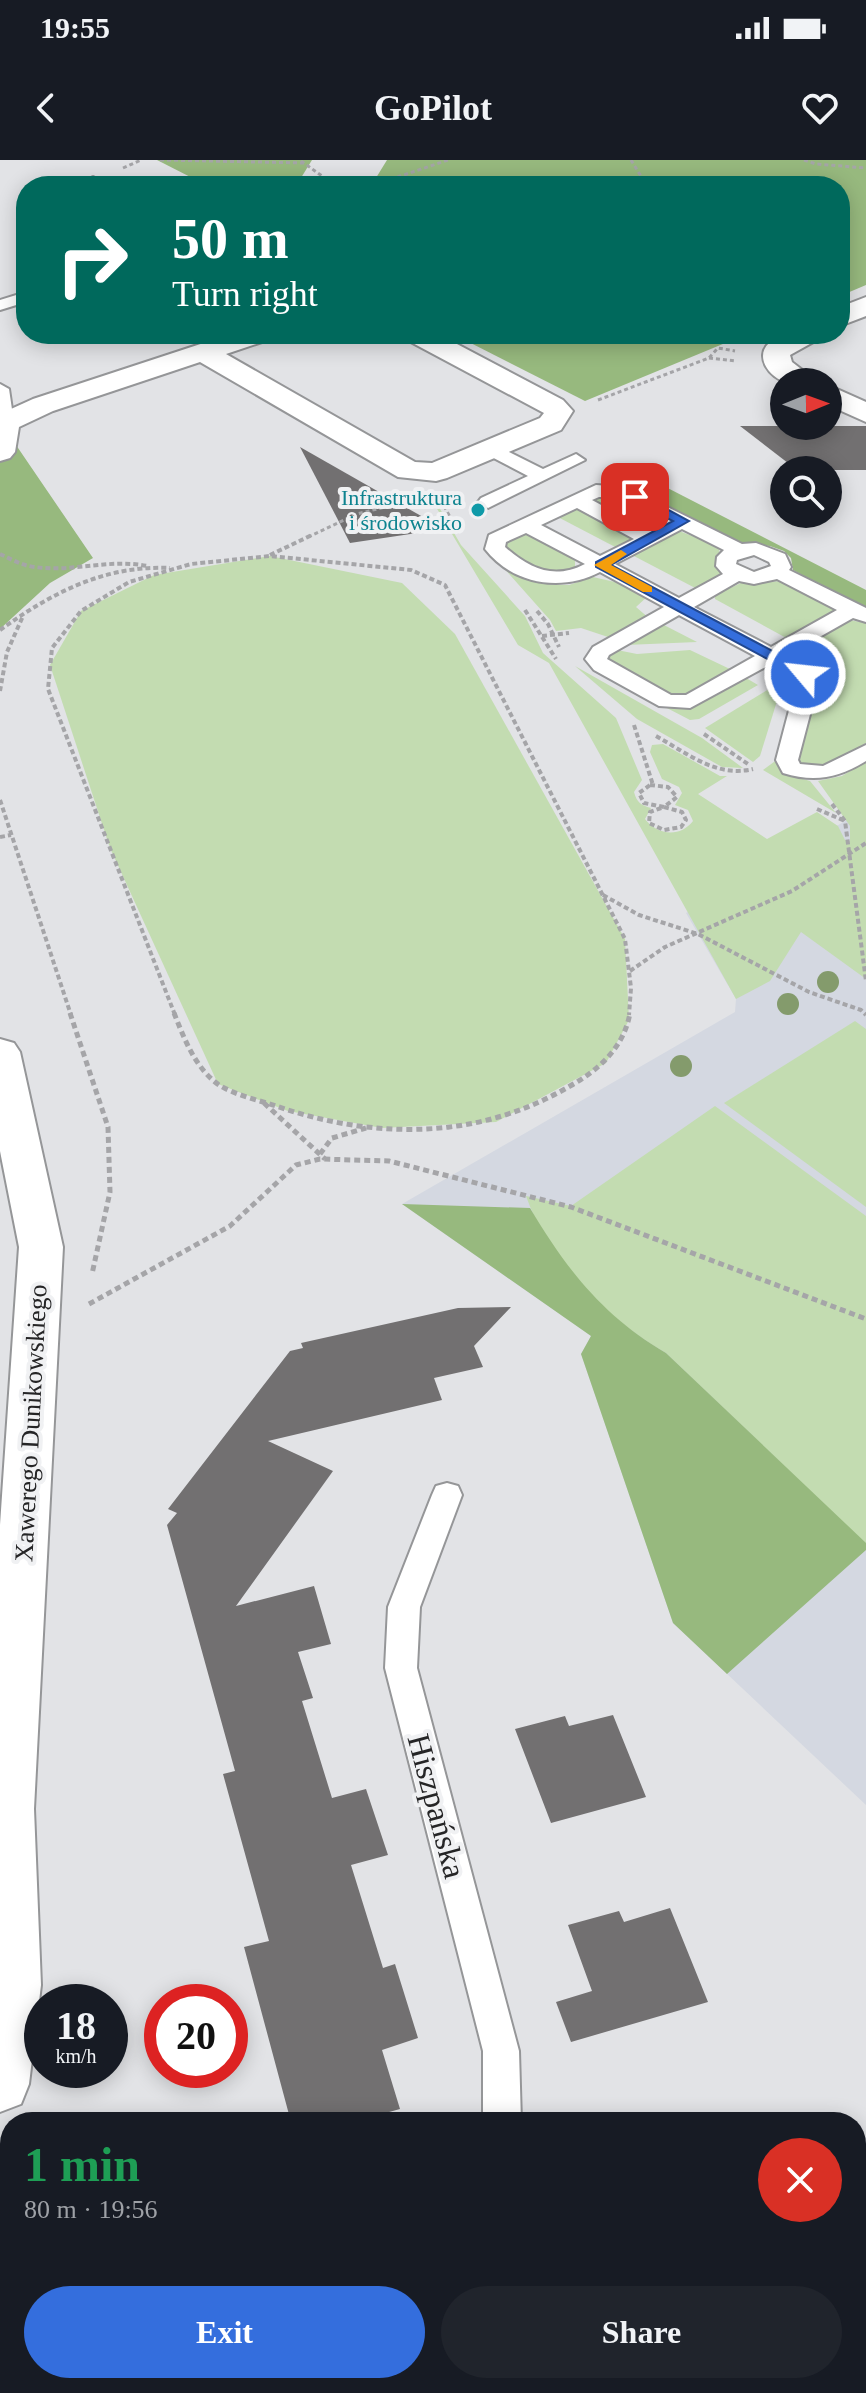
<!DOCTYPE html>
<html lang="en">
<head>
<meta charset="utf-8">
<style>
  :root { --surface:#171b24; --page:#20242c; --text:#f1f3f6; --muted:#9ea1a6; --accent:#346edd }
  body { margin:0; font-family:Georgia,serif; background:var(--page); color:var(--text); height:100vh; display:flex; flex-direction:column; font-size:30px; white-space:nowrap }
  * { box-sizing:border-box; margin:0 }
  p { font-size:26px; color:var(--muted) }
  .icon { flex:none; width:44px; height:44px; fill:none; stroke:currentColor; stroke-width:2; stroke-linecap:round; stroke-linejoin:round }
  .map { position:relative; flex:1; overflow:hidden }
  .details { position:absolute; left:0px; top:1952px; width:866px; height:282px; display:flex; flex-direction:column; background:var(--surface); border-radius:32px 32px 0 0; box-shadow:0 4px 20px #0003 }
  .details>* { flex:none }
  .top-card { position:absolute; left:16px; top:16px; width:834px; height:168px; border-radius:32px; box-shadow:0 4px 20px #0003; background:#00695c; color:#fff; overflow:hidden }
  .needle { width:52px; rotate:89deg }
  .fabs { position:absolute; left:770px; top:208px; display:grid; gap:16px }
  .fabs a { display:grid; place-items:center; width:72px; height:72px; border-radius:50%; background:var(--surface); box-shadow:0 4px 20px #0003; font-size:40px }
  .speed { position:absolute; left:24px; top:1824px; display:flex; gap:16px; font-size:40px; font-weight:700; text-align:center }
  .speed>* { display:grid; place-content:center; width:104px; height:104px; border-radius:50%; background:var(--surface); box-shadow:0 4px 20px #0003; line-height:1 }
  .speed small { font-size:20px; font-weight:400 }
  .speed .limit { border:12px solid #d22; background:#fff; color:#111 }
  .pin { position:absolute; display:grid; place-items:center; width:68px; height:68px; color:#fff; margin:-34px; border-radius:16px; box-shadow:0 4px 12px #0006 }
  .me { position:absolute; width:88px; margin:-44px; rotate:298deg; stroke-linejoin:round; filter:drop-shadow(0 0 6px #0008) }
  .turn { display:flex; align-items:center; gap:28px; height:168px; padding:0 24px; font-size:36px }
  .turn .icon { width:104px; height:104px; stroke-width:2.5 }
  .turn b { display:block; font-size:56px; line-height:68px }
  .round { display:grid; place-items:center; flex:none; width:84px; height:84px; border-radius:42px; background:var(--page) }
  .headline { display:flex; align-items:center; justify-content:space-between; height:136px; padding:0 24px }
  h1 { font-size:48px; font-weight:700; line-height:60px; color:#1e9e55 }
  .primary-button { display:flex; gap:16px; margin-top:auto; padding:16px 24px }
  .primary-button a { flex:1; height:92px; border-radius:48px; background:var(--accent); color:#fff; font-size:32px; font-weight:700; line-height:92px; text-align:center }
  .primary-button a+a { background:var(--page); color:var(--text) }
  .status { display:flex; justify-content:space-between; align-items:center; height:56px; padding:0 40px; background:var(--surface); direction:ltr }
  .status svg { height:22px; fill:currentColor }
  header { display:flex; justify-content:space-between; align-items:center; height:104px; padding:0 24px; background:var(--surface); font-size:36px; font-weight:700 }
  .map>svg:first-child { display:block }
</style>
</head>
<body>
<div class="status"><b>19:55</b><svg viewBox="0 0 49 12"><path d="M0 12V9h3v3zM5 12V6h3v6zM10 12V3h3v9zM15 12V0h3v12zM26 1h20v11H26zM47 4h2v5h-2z"/></svg></div>
<header><svg class="icon" aria-label="back" viewBox="0 0 24 24"><path d="M15 5l-7 7 7 7"/></svg>GoPilot<svg class="icon" aria-label="heart" viewBox="0 0 24 24"><path d="M12 20l-8-8c-3-5 5-10 8-4 3-6 11-1 8 4z"/></svg></header>
<div class="map">
<svg width="866" height="2233" viewBox="0 0 866 2233">
  <rect width="100%" height="100%" fill="#e2e3e6"/>
  <path fill="#d4d8e1" d="M866 649V1645L673 1463 581 1194 591 1176 402 1044 735 852 736 839 686 753Z"/>
  <g fill="#c3dcb1">
    <path d="M611 333 663 358 662 366 649 371 642 370 590 343 591 338Z"/>
    <path d="M433 342H436L461 385 525 456 543 493 616 558 642 620 634 632C637 643 641 645 651 648L645 659C657 675 680 678 693 661L688 650 675 645 682 633 679 627 662 619 650 592 652 585 663 584 720 616H727L698 634 767 679 817 652 838 666 845 680 850 681V666L818 621 842 616 866 601V819L801 772 770 821 736 839 549 503 518 485Z"/>
    <path d="M573 348 582 349 632 376 633 379 619 389 554 355Z"/>
    <path d="M679 371 719 386 721 418 699 430 632 395Z"/>
    <path d="M521 373 555 386 575 400V411L547 414 504 389 506 380Z"/>
    <path d="M270 396 402 423 455 474 625 779 629 860 606 903 496 962 382 968 288 951 218 924 110 688 50 505 81 451 154 415Z"/>
    <path d="M493 396 546 424 569 425 593 417 628 425 649 435 636 447 650 459 614 479 581 468 556 471 550 460Z"/>
    <path d="M784 421 827 442 834 449 833 454 790 480 715 439V435L741 423Z"/>
    <path d="M849 460 866 463V583L824 609 799 605 796 597 805 508 812 505 814 500 813 494 802 487Z"/>
    <path d="M660 463 697 482 626 485Z"/>
    <path d="M612 489 637 494 690 490 732 510C717 519 698 535 681 536 663 537 625 510 608 501L606 498Z"/>
    <path d="M575 506 702 578 743 608 722 607 637 559Z"/>
    <path d="M746 518 758 525 699 559 690 560 665 547C697 550 719 534 746 518Z"/>
    <path d="M769 529 777 537V541L760 596 753 602 705 568Z"/>
    <path d="M778 599 793 616 810 621 836 653 763 610Z"/>
    <path d="M855 861 866 869V1047L724 943Z"/>
    <path d="M715 946 866 1056V1384L666 1193C607 1159 549 1102 526 1036L571 1046Z"/>
  </g>
  <g fill="#97b97e">
    <path d="M157 0H312L296 26H208Z"/>
    <path d="M387 0H866V125L840 136V26H371Z"/>
    <path d="M453 174H747L585 241Z"/>
    <path d="M0 262 19 275 16 285 93 398 50 423 0 469Z"/>
    <path d="M619 303 866 430V449L793 410 791 398 784 391 770 386 736 383 629 329 608 312Z"/>
    <path d="M402 1044 530 1048C567 1110 603 1156 666 1193L866 1383V1390L727 1514 673 1463 581 1194 591 1176Z"/>
  </g>
  <g fill="#727071">
    <path d="M740 266H866V310H797Z"/>
    <path d="M300 287 444 369 350 383Z"/>
    <path d="M511 1147 474 1186 483 1207 434 1218 442 1240 268 1281 333 1311 236 1446 314 1426 331 1484 298 1492 313 1538 302 1541 332 1638 366 1629 388 1695 351 1705 383 1808 395 1804 418 1878 382 1890 400 1949 353 1962H291L244 1787 269 1781 223 1614 235 1611 167 1365 177 1353 168 1349 290 1191 303 1188 301 1183 458 1148Z"/>
    <path d="M613 1555 646 1637 551 1663 515 1569 565 1556 569 1566Z"/>
    <path d="M670 1748 708 1842 571 1882 556 1842 592 1831 568 1765 619 1751 624 1762Z"/>
  </g>
  <g fill="none" stroke-linecap="round" stroke-linejoin="round">
    <defs>
      <g id="lane">
        <path d="M93 17 101 22 99 25 76 26Z"/>
        <path d="M26 132V142L0 150V140Z"/>
        <path d="M0 224 9 229 14 263 5 269 0 267Z"/>
        <path d="M491 283 543 309 576 294 585 300 488 348 478 342 481 338 528 316 484 293 482 289Z"/>
        <path d="M596 325 627 327 742 384 756 383 785 394 791 407 789 410 866 448V462L853 458 786 496 813 509 819 520 798 600 800 604 823 606 866 585V601C838 618 815 623 783 613L776 600 797 520 771 504 690 548 659 546 594 510 585 499 593 487 664 447 600 412C562 432 513 425 485 389L489 375ZM599 337H617L667 362 649 371 592 340ZM577 348 634 379 600 396 541 365ZM682 369 724 390 717 397 716 406 723 414 679 438 615 404ZM526 373 585 404C554 420 530 409 505 387L506 382ZM754 395 769 402 771 406 754 412 736 404 737 400ZM777 419 837 450 771 487 694 447 739 421 754 424ZM679 455 755 496 686 535H671L607 499 609 495Z"/>
        <path d="M447 1323 458 1326 462 1335 420 1447 417 1508 519 1891 521 1962H483V1891L385 1508 388 1447 432 1335 436 1326Z"/>
        <rect x="484" y="2224" width="40" height="9"/>
      </g>
      <g id="street">
        <path d="M866 137V156L840 166V147Z"/>
        <path d="M231 174H272L268 180 226 194 415 302 432 303 540 258 544 253 407 180 403 174H438L563 240 573 251 561 270 447 318 436 321 398 317 200 202 53 251 19 267 15 292 10 298 0 301V254L33 239Z"/>
        <path d="M786 174H821L817 180 790 195 792 202 818 222C808 222 795 224 786 222 770 218 754 197 769 183 773 179 780 177 786 174Z"/>
        <path d="M828 225 866 242V262L828 245Z"/>
        <path d="M0 879 14 883 20 892 63 1087 34 1649 41 1825 29 1924 21 1944 0 1952V1365L19 1087 0 991Z"/>
      </g>
    </defs>
    <use href="#lane" stroke="#959698" stroke-width="4"/>
    <use href="#street" stroke="#959698" stroke-width="4"/>
    <g stroke="#a5a5a8" stroke-width="3" stroke-dasharray="4 3" stroke-linecap="butt">
      <path d="M160 0 304 3"/>
      <path d="M631 0 647 26"/>
      <path d="M804 0 816 4 866 8"/>
      <path d="M301 1 336 26"/>
      <path d="M123 8 141 0"/>
      <path d="M371 26 448 0"/>
      <path d="M709 198 736 201"/>
      <path d="M598 240 709 198 718 188 735 191"/>
      <path d="M444 346 459 373"/>
      <path d="M308 377 357 354 389 346"/>
    </g>
    <g stroke="#a5a5a8" stroke-width="4" stroke-dasharray="5 3" stroke-linecap="butt">
      <path d="M0 394C9 398 19 404 29 406 68 414 108 398 147 406"/>
      <path d="M270 395 312 375"/>
      <path d="M525 450 556 499"/>
      <path d="M537 451 548 464 559 487"/>
      <path d="M0 470C52 433 104 405 170 408"/>
      <path d="M542 476 569 473"/>
      <path d="M0 531 7 492 23 456"/>
      <path d="M634 565 653 625"/>
      <path d="M704 574 748 604"/>
      <path d="M656 576C687 593 716 618 753 609"/>
      <path d="M650 625 668 627 677 637 664 647 644 643 639 633Z"/>
      <path d="M0 640 71 855"/>
      <path d="M832 644 845 661 866 821"/>
      <path d="M664 647 682 652 686 660 681 667 664 670 649 663 650 652Z"/>
      <path d="M817 649 845 661"/>
      <path d="M0 677 11 675"/>
      <path d="M603 735 639 755 698 774 809 832 861 850 866 855"/>
      <path d="M630 811 665 787 792 731 866 683"/>
      <path d="M175 855 48 529 52 488 81 451 129 422 191 404 270 396 411 410 445 425 625 779 631 828 629 855"/>
    </g>
    <g stroke="#a5a5a8" stroke-width="5" stroke-dasharray="6 4" stroke-linecap="butt">
      <path d="M70 853 108 967 110 1032 92 1114"/>
      <path d="M174 853C184 878 195 908 219 925 235 935 258 940 276 946 375 980 479 980 570 926 599 910 624 887 630 853"/>
      <path d="M264 943 325 999"/>
      <path d="M320 994 332 978 366 968"/>
      <path d="M89 1144 230 1066 296 1005 320 999 389 1001 571 1047 866 1159"/>
    </g>
    <use href="#lane" fill="#fff" fill-rule="evenodd"/>
    <use href="#street" fill="#fff" fill-rule="evenodd"/>
  </g>
  <g fill="#849b6c">
    <circle cx="828" cy="822" r="11"/>
    <circle cx="788" cy="844" r="11"/>
    <circle cx="681" cy="906" r="11"/>
  </g>
  <path fill="#346edd" stroke="#224890" stroke-width="2" d="M630 334H639L689 361 611 405 810 511V517H801L596 407V402L673 361 630 340Z"/>
  <path fill="#f59e0b" d="M621 390 627 394 611 405 652 427V432H643L594 405Z"/>
  <circle fill="#0f9aa8" stroke="#f0f1f3" stroke-width="3" cx="478" cy="350" r="8"/>
  <g text-anchor="middle" dominant-baseline="central" stroke-width="8" stroke-linejoin="round" paint-order="stroke">
    <g font-size="22" fill="#0d838f" stroke="#f0f1f3" text-anchor="end">
      <text x="462" y="337">Infrastruktura<tspan x="462" dy="25">i środowisko</tspan></text>
    </g>
    <g font-size="26" fill="#252526" stroke="#f0f1f3">
      <text transform="translate(31 1263) rotate(-87)">Xawerego Dunikowskiego</text>
    </g>
    <g font-size="32" fill="#252526" stroke="#f0f1f3">
      <text transform="translate(437 1646) rotate(75)">Hiszpańska</text>
    </g>
  </g>
</svg>
<div class="fabs">
<a><svg class="needle" viewBox="-14 -14 28 28"><path d="M0-13l5 13h-10z" fill="#e53935"/><path d="M0 13l5-13h-10z" fill="#9ea1a6"/></svg></a>
<a><svg class="icon" aria-label="search" viewBox="0 0 24 24"><circle cx="10" cy="10" r="6"/><path d="M15 15l6 6"/></svg></a>
</div>
<div class="speed"><div>18<small>km/h</small></div><div class="limit">20</div></div>
<div class="pin" style="left:635px;top:337px;background:#d93025"><svg class="icon" aria-label="arrive" viewBox="0 0 24 24"><path d="M6 21V4h12l-3 4 3 4H6"/></svg></div>
<svg class="me" style="left:805px;top:514px" viewBox="-20 -20 40 40"><circle r="17" fill="#346edd" stroke="#fff" stroke-width="3"/><path d="M0-11L8 9 0 5-8 9z" fill="#fff"/></svg>
<div class="top-card">
<div class="turn"><svg class="icon" aria-label="right" viewBox="0 0 24 24"><path d="M7 20v-9h11M14 6l5 5-5 5"/></svg><div><b>50 m</b>Turn right</div></div>
</div>
<section class="details">
<div class="headline"><div><h1>1 min</h1><p>80 m · 19:56</p></div><a class="round" style="background:#d93025;color:#fff"><svg class="icon" aria-label="close" viewBox="0 0 24 24"><path d="M6 6l12 12M18 6L6 18"/></svg></a></div>
<div class="primary-button"><a>Exit</a><a>Share</a></div>
</section>
</div>
</body>
</html>
